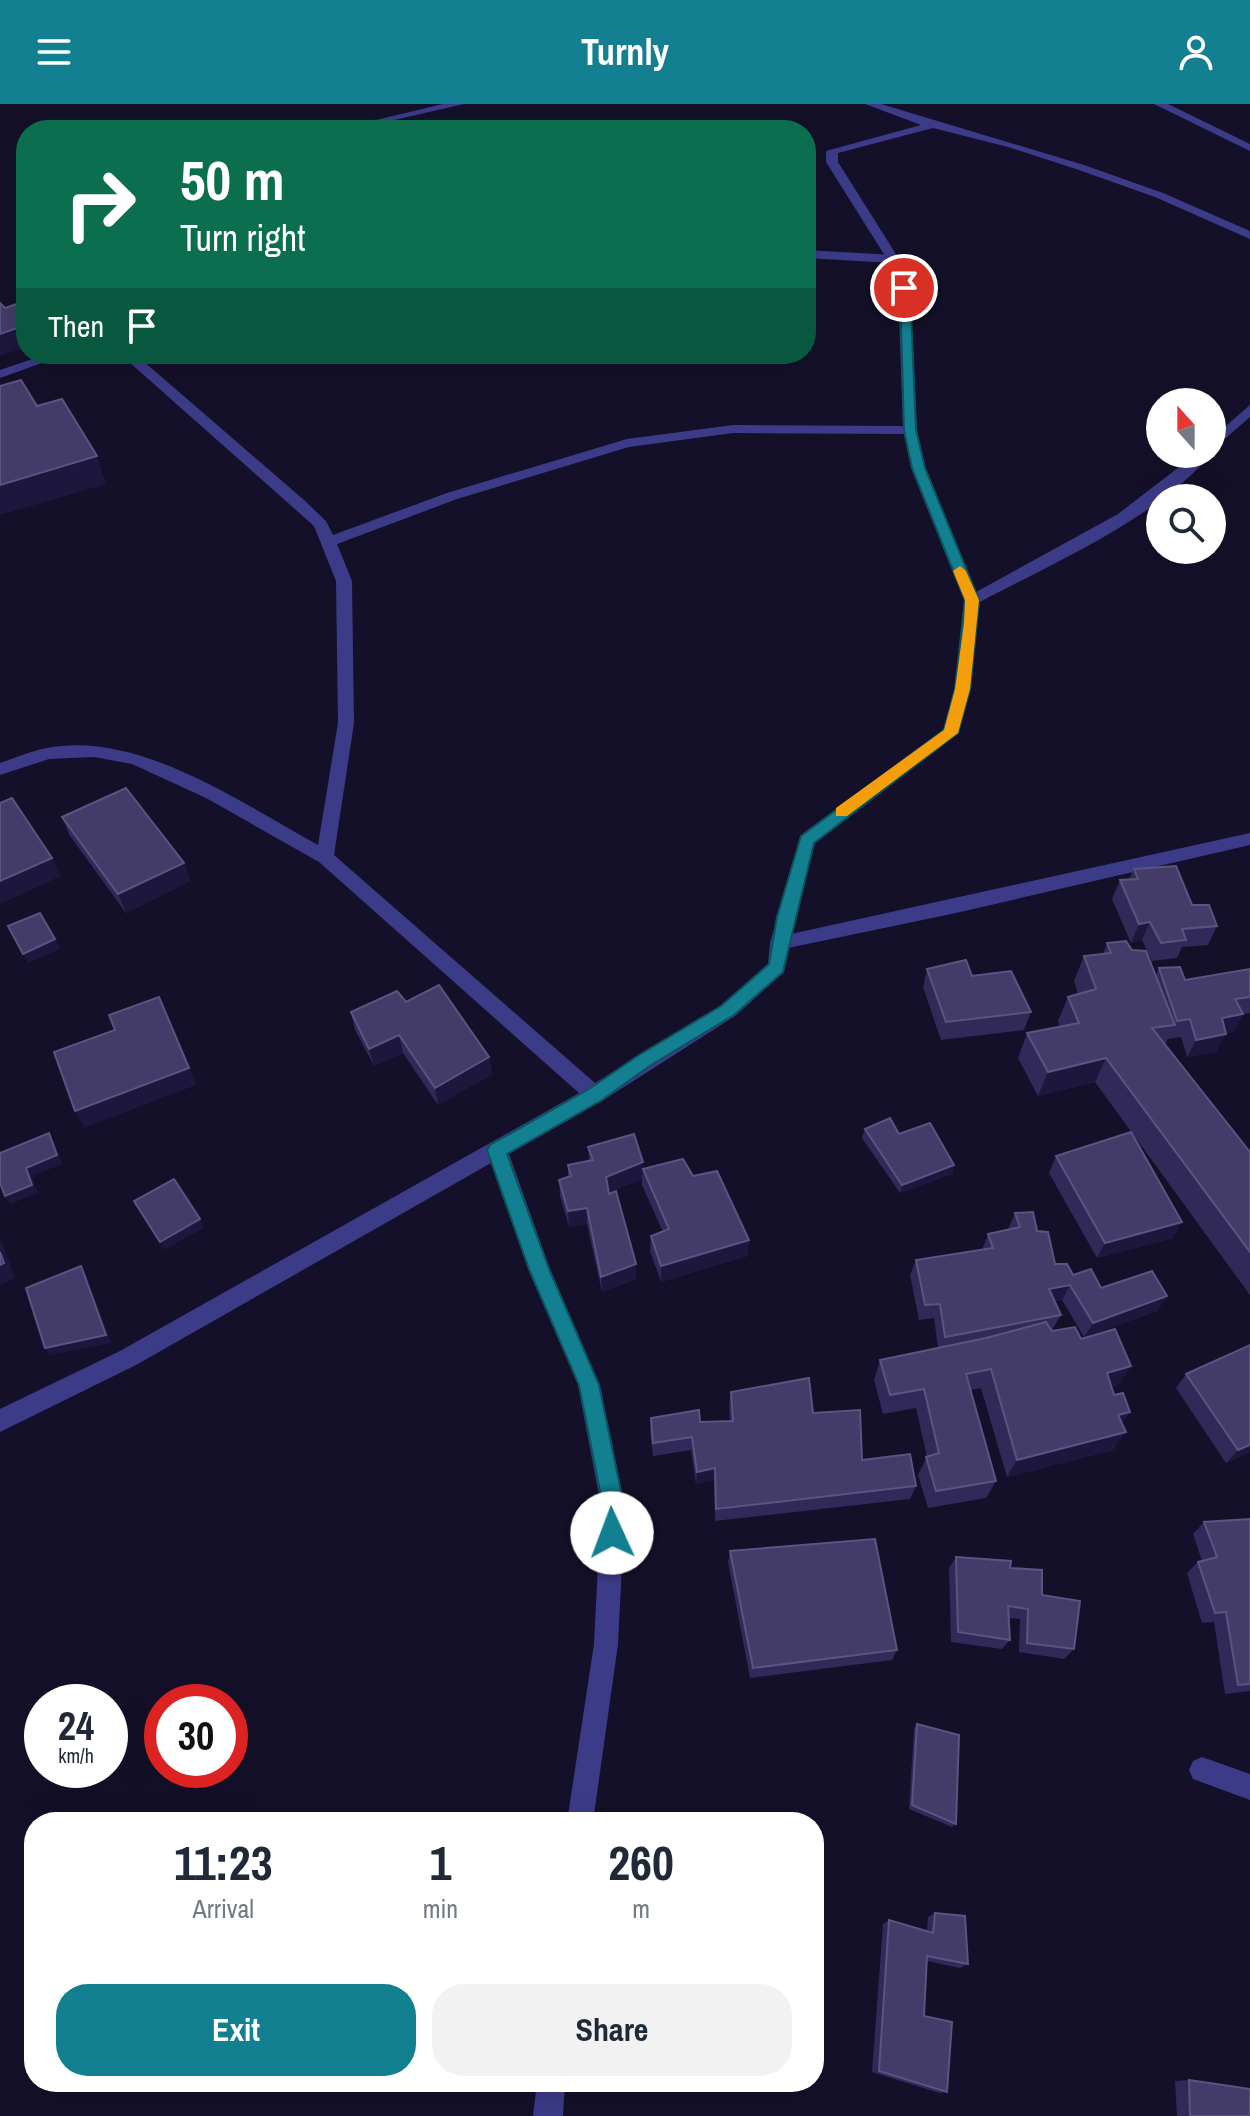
<!DOCTYPE html>
<html lang="en">
<head>
<meta charset="utf-8">
<style>
  :root { --surface:#fff; --page:#f2f2f3; --text:#1f2937; --muted:#747a83; --accent:#128091 }
  body { margin:0; font-family:"Archivo Narrow",sans-serif; background:var(--page); color:var(--text); height:100vh; display:flex; flex-direction:column; font-size:30px; white-space:nowrap }
  * { box-sizing:border-box; margin:0 }
  p { font-size:26px; color:var(--muted) }
  .icon { flex:none; width:44px; height:44px; fill:none; stroke:currentColor; stroke-width:2; stroke-linecap:round; stroke-linejoin:round }
  .map { position:relative; flex:1; overflow:hidden }
  .panel { position:absolute; left:24px; top:1708px; width:800px; height:280px; display:flex; flex-direction:column; background:var(--surface); border-radius:32px; box-shadow:0 8px 32px #0002 }
  .panel>* { flex:none }
  .hud { position:absolute; left:16px; top:16px; width:800px; height:244px; border-radius:32px; box-shadow:0 8px 32px #0002; background:#0b6e4f; color:#fff; overflow:hidden }
  .needle { width:52px; rotate:339deg }
  .buttons { position:absolute; left:1146px; top:284px; display:grid; gap:16px }
  .buttons a { display:grid; place-items:center; width:80px; height:80px; border-radius:50%; background:var(--surface); box-shadow:0 8px 32px #0002; font-size:40px }
  .speed { position:absolute; left:24px; top:1580px; display:flex; gap:16px; font-size:40px; font-weight:700; text-align:center }
  .speed>* { display:grid; place-content:center; width:104px; height:104px; border-radius:50%; background:var(--surface); box-shadow:0 8px 32px #0002; line-height:1 }
  .speed small { font-size:20px; font-weight:400 }
  .speed .limit { border:12px solid #d22; background:#fff; color:#111 }
  .pin { position:absolute; display:grid; place-items:center; width:68px; height:68px; color:#fff; margin:-34px; border:4px solid #fff; border-radius:50%; box-shadow:0 2px 8px #0007 }
  .me { position:absolute; width:88px; margin:-44px; rotate:358deg; stroke-linejoin:round; filter:drop-shadow(0 0 6px #0008) }
  .turn { display:flex; align-items:center; gap:28px; height:168px; padding:0 32px; font-size:36px }
  .turn .icon { width:104px; height:104px; stroke-width:2.5 }
  .turn b { display:block; font-size:56px; line-height:68px }
  .then { display:flex; align-items:center; height:76px; padding:0 32px; background:#0003; gap:16px; font-size:30px }
  .eta { display:flex; justify-content:space-evenly; align-items:center; height:136px; text-align:center }
  .eta b { font-size:48px; font-weight:800; line-height:56px }
  .action { display:flex; gap:16px; margin-top:auto; padding:16px 32px }
  .action a { flex:1; height:92px; border-radius:32px; background:var(--accent); color:#fff; font-size:32px; font-weight:800; line-height:92px; text-align:center }
  .action a+a { background:var(--page); color:var(--text) }
  header { display:flex; justify-content:space-between; align-items:center; height:104px; padding:0 32px; background:var(--accent); color:#fff; font-size:36px; font-weight:800 }
  .map>svg:first-child { display:block }
</style>
</head>
<body>
<header><svg class="icon" aria-label="menu" viewBox="0 0 24 24"><path d="M4 6h16M4 12h16M4 18h16"/></svg>Turnly<svg class="icon" aria-label="person" viewBox="0 0 24 24"><circle cx="12" cy="8" r="4"/><path d="M4 21q1-7 8-7t8 7"/></svg></header>
<div class="map">
<svg width="1250" height="2012" viewBox="0 0 1250 2012">
  <rect width="100%" height="100%" fill="#141029"/>
  <g fill="none" stroke-linecap="round" stroke-linejoin="round">
    <path fill="#3c3b88" fill-rule="evenodd" d="M806 146 893 151 899 155 893 159 806 154Z"/>
    <g fill="#3c3b88" fill-rule="evenodd">
      <path d="M443 0H464L381 19 376 16Z"/>
      <path d="M865 0H881L1084 61 1163 89 1250 127V135L1155 93 1076 65 1008 43 933 24 838 49V58L899 155 910 184 917 326 925 364 976 488 1118 410 1196 350H1211C1158 414 1053 459 980 498L971 585 959 629 815 739 791 830 1250 729V741L956 809 788 844 784 868 735 912 602 997 509 1050 550 1165 600 1281 625 1402 618 1540 593 1718H567L594 1540 601 1402 578 1281 528 1165 491 1059 136 1261 0 1328V1305L120 1247 579 989 319 758 206 694 132 660 94 653 49 655 0 671V659C15 654 31 647 47 644 138 626 241 699 318 741L338 619 336 477 314 422 120 250H135L304 396 326 417 333 431 447 389 627 335 733 321 903 322 898 184 887 155 826 58V47L921 21ZM733 329 904 330 911 364 964 496 955 585 943 626 801 731 770 839 768 860 721 902 595 979 334 751 354 619 352 477 337 440 457 395 629 343Z"/>
      <path d="M1154 0H1168L1250 40V47Z"/>
      <path d="M47 250H67L0 274V266Z"/>
      <path d="M1250 301V313L1212 346V334Z"/>
      <path d="M1202 1653 1250 1670V1696L1193 1675 1189 1666 1193 1657Z"/>
      <path d="M537 1978H565L563 2012H533Z"/>
    </g>
  </g>
  <g fill="#312957">
    <path d="M62 713 184 759 190 777 126 809 70 732Z"/>
    <path d="M1134 765 1192 801 1217 822 1208 841 1182 843 1177 854 1152 857 1142 836 1131 839 1112 795 1120 776 1129 775Z"/>
    <path d="M1107 839 1132 846 1156 871 1159 864 1185 876 1250 865V909L1243 910 1233 928 1226 929 1216 948 1187 953 1181 933 1168 935 1165 940 1250 1048V1191L1095 978 1038 992 1018 954 1027 929 1060 923 1058 917 1068 893 1078 890 1074 877 1084 852 1103 850Z"/>
    <path d="M927 865 972 872 1031 908 1024 926 941 936 923 883Z"/>
    <path d="M351 908 489 953 492 970 438 1001 403 949 374 962 355 926Z"/>
    <path d="M865 1025 899 1030 954 1061 952 1070 900 1089 862 1034Z"/>
    <path d="M588 1043 643 1065 693 1072 749 1136 747 1152 661 1178 650 1147 651 1132 663 1128 642 1081V1075L609 1088 636 1160V1175L602 1188 587 1120 569 1123 560 1092 559 1076 568 1073V1061L589 1057Z"/>
    <path d="M1056 1052 1173 1134 1097 1154 1049 1069Z"/>
    <path d="M1015 1109 1037 1127 1055 1160 1073 1171 1101 1184 1167 1192 1157 1207 1084 1233 1062 1196 1055 1197 1061 1211 1052 1226 1081 1235 1131 1262 1118 1281 1111 1283 1114 1291 1130 1308 1122 1319 1113 1346 1007 1373 981 1284 971 1286 996 1377 986 1394 928 1404 918 1371 927 1353 916 1304 883 1310 874 1276 880 1256 938 1244 934 1214 919 1216 910 1171 916 1156 982 1146 988 1130 1008 1125Z"/>
    <path d="M1186 1270 1250 1348 1226 1359 1176 1284Z"/>
    <path d="M731 1288 813 1309 862 1356 916 1382 910 1395 715 1417 714 1376 696 1380 691 1346 653 1352 650 1327 651 1314 700 1318 730 1317 729 1302Z"/>
    <path d="M1250 1415V1587L1225 1590 1214 1518 1202 1519 1187 1469 1198 1458 1202 1457 1193 1430 1204 1418Z"/>
    <path d="M730 1447 897 1546 892 1556 750 1574 728 1458Z"/>
    <path d="M956 1453 1010 1464 1042 1491 1074 1545 1064 1555 1019 1548 1020 1515 1009 1514 1010 1536 1002 1545 951 1538 949 1464Z"/>
    <path d="M917 1620 956 1720 952 1723 909 1705 914 1625Z"/>
    <path d="M935 1809 968 1860 960 1864 927 1857 924 1912 947 1988 939 1989 872 1968 883 1820 889 1816 927 1827 928 1813Z"/>
    <path d="M1189 1976 1250 2012H1177L1175 1977Z"/>
  </g>
  <g fill="#1e173d">
    <path d="M26 221V243L0 252V230Z"/>
    <path d="M97 352 106 380 0 411V381Z"/>
    <path d="M52 754 61 772 0 800V777Z"/>
    <path d="M184 759 190 777 126 809 118 790Z"/>
    <path d="M1150 818 1142 836 1131 839 1139 820Z"/>
    <path d="M55 835 60 845 28 859 23 850Z"/>
    <path d="M1243 910 1233 928 1213 932 1222 914Z"/>
    <path d="M1226 930 1216 948 1187 953 1196 936Z"/>
    <path d="M399 931 403 949 374 962 369 945Z"/>
    <path d="M489 953 492 970 438 1001 435 984Z"/>
    <path d="M1106 954 1095 978 1038 992 1048 968Z"/>
    <path d="M189 964 196 981 84 1024 75 1007Z"/>
    <path d="M49 1029 54 1038 62 1060 32 1072 38 1089 10 1100 5 1092 26 1064Z"/>
    <path d="M643 1058 642 1075 607 1089 606 1073Z"/>
    <path d="M954 1061 952 1070 900 1089 902 1081Z"/>
    <path d="M587 1104V1120L569 1123 568 1107Z"/>
    <path d="M200 1115 204 1124 164 1146 160 1138Z"/>
    <path d="M1182 1118 1173 1134 1097 1154 1105 1139Z"/>
    <path d="M0 1133 15 1174 0 1181Z"/>
    <path d="M749 1136 747 1152 661 1178V1162Z"/>
    <path d="M636 1160V1175L602 1188 601 1173Z"/>
    <path d="M81 1162 86 1170 111 1239 50 1251 45 1244Z"/>
    <path d="M1070 1181 1062 1196 1042 1200 1049 1185Z"/>
    <path d="M1167 1192 1157 1207 1084 1233 1093 1219Z"/>
    <path d="M1131 1262 1118 1281 1094 1288 1107 1269Z"/>
    <path d="M1130 1308 1116 1326 1118 1311Z"/>
    <path d="M1126 1328 1113 1346 1007 1373 1017 1356Z"/>
    <path d="M1250 1341V1348L1226 1359 1238 1346Z"/>
    <path d="M715 1364 714 1376 696 1380 697 1368Z"/>
  </g>
  <g fill="#433c69" stroke="#5b5480" stroke-width="2">
    <path d="M26 197V221L0 230V199L5 204Z"/>
    <path d="M21 276 37 302 62 295 97 352 0 381V282Z"/>
    <path d="M126 684 184 759 118 790 62 713Z"/>
    <path d="M12 694 52 754 0 777V699Z"/>
    <path d="M1176 762 1192 801H1209L1217 822 1182 825 1186 836 1161 839 1150 818 1139 820 1120 776 1138 775 1134 765Z"/>
    <path d="M40 809 55 835 23 850 8 822Z"/>
    <path d="M1126 837 1132 846 1146 847 1175 921 1152 924 1250 1048V1148L1106 954 1048 968 1027 929 1079 919 1068 893 1096 885 1084 852 1111 849 1107 839Z"/>
    <path d="M966 856 972 872 1011 867 1031 908 946 918 927 865Z"/>
    <path d="M1180 863 1185 876 1250 865V893L1235 895 1243 910 1222 914 1226 930 1196 936 1190 915 1177 917 1159 864Z"/>
    <path d="M439 881 489 953 435 984 399 931 369 945 351 908 397 887 406 898Z"/>
    <path d="M159 893 189 964 75 1007 54 948 115 926 109 911Z"/>
    <path d="M890 1014 899 1030 930 1019 954 1061 902 1081 865 1025Z"/>
    <path d="M1131 1028 1182 1118 1105 1139 1056 1052Z"/>
    <path d="M49 1029 57 1051 26 1064 32 1081 5 1092 0 1079V1049Z"/>
    <path d="M634 1030 643 1058 606 1073 609 1090 616 1087 636 1160 601 1173 587 1104 568 1107 559 1076 571 1072 568 1061 593 1056 588 1043Z"/>
    <path d="M683 1055 693 1072 717 1067 749 1136 661 1162 651 1132 669 1125 643 1065Z"/>
    <path d="M174 1075 200 1115 160 1138 134 1097Z"/>
    <path d="M1033 1108 1037 1127 1048 1128 1055 1160H1067L1073 1171 1091 1165 1101 1184 1152 1167 1167 1192 1093 1219 1070 1181 1049 1185 1061 1211 945 1233 940 1200 925 1201 916 1156 993 1144 988 1130 1020 1123 1015 1109Z"/>
    <path d="M0 1148 4 1159 0 1161Z"/>
    <path d="M81 1162 106 1231 45 1244 26 1184Z"/>
    <path d="M1046 1218 1052 1227 1075 1223 1081 1235 1115 1225 1131 1262 1107 1269 1114 1291 1123 1289 1130 1308 1118 1311 1126 1328 1017 1356 991 1265 966 1270 996 1377 936 1387 926 1353 939 1349 924 1285 890 1291 880 1256 986 1234Z"/>
    <path d="M1250 1241V1341L1238 1346 1186 1270Z"/>
    <path d="M809 1274 813 1309 860 1306 862 1356 910 1350 916 1382 716 1405 715 1364 697 1368 692 1333 653 1339 651 1314 699 1306 700 1318 733 1317 731 1288Z"/>
    <path d="M1250 1415V1580L1238 1581 1226 1508 1215 1509 1198 1458 1217 1453 1204 1418Z"/>
    <path d="M875 1435 897 1546 753 1564 730 1447Z"/>
    <path d="M956 1453 1011 1457 1010 1464 1042 1466V1491L1080 1497 1074 1545 1027 1539 1028 1505 1008 1502 1010 1536 958 1528Z"/>
    <path d="M917 1620 959 1631 956 1720 912 1701Z"/>
    <path d="M935 1809 965 1812 968 1860 927 1852 924 1912 952 1918 947 1988 879 1967 889 1816 933 1829Z"/>
    <path d="M1189 1976 1250 1985V2012H1190Z"/>
  </g>
  <path fill="#128091" stroke="#0c535e" stroke-width="2" d="M900 182 910 184 916 326 925 364 979 496 970 585 958 629 814 739 783 868 734 911 651 961 602 996 507 1050 549 1165 599 1281 624 1402 620 1437 612 1440 604 1437 601 1429 603 1402 579 1281 529 1165 487 1046 490 1041 589 985 639 951 721 902 769 860 777 813 801 732 944 626 955 585 965 496 912 364 904 326Z"/>
  <path fill="#f59e0b" d="M960 462 966 467 979 496 970 585 958 629 847 712H836V704L944 626 955 585 964 520 965 496 953 467Z"/>
</svg>
<div class="buttons">
<a><svg class="needle" viewBox="-14 -14 28 28"><path d="M0-13l5 13h-10z" fill="#e53935"/><path d="M0 13l5-13h-10z" fill="#747a83"/></svg></a>
<a><svg class="icon" aria-label="search" viewBox="0 0 24 24"><circle cx="10" cy="10" r="6"/><path d="M15 15l6 6"/></svg></a>
</div>
<div class="speed"><div>24<small>km/h</small></div><div class="limit">30</div></div>
<div class="pin" style="left:904px;top:184px;background:#d93025"><svg class="icon" aria-label="arrive" viewBox="0 0 24 24"><path d="M6 21V4h12l-3 4 3 4H6"/></svg></div>
<svg class="me" style="left:612px;top:1429px" viewBox="-20 -20 40 40"><circle r="19" fill="#fff"/><path d="M0-13L10 11 0 6-10 11z" fill="#128091"/></svg>
<div class="hud">
<div class="turn"><svg class="icon" aria-label="right" viewBox="0 0 24 24"><path d="M7 20v-9h11M14 6l5 5-5 5"/></svg><div><b>50 m</b>Turn right</div></div>
<div class="then">Then<svg class="icon" aria-label="arrive" viewBox="0 0 24 24"><path d="M6 21V4h12l-3 4 3 4H6"/></svg></div>
</div>
<section class="panel">
<div class="eta">
<div><b>11:23</b><p>Arrival</p></div>
<div><b>1</b><p>min</p></div>
<div><b>260</b><p>m</p></div>
</div>
<div class="action"><a>Exit</a><a>Share</a></div>
</section>
</div>
</body>
</html>
